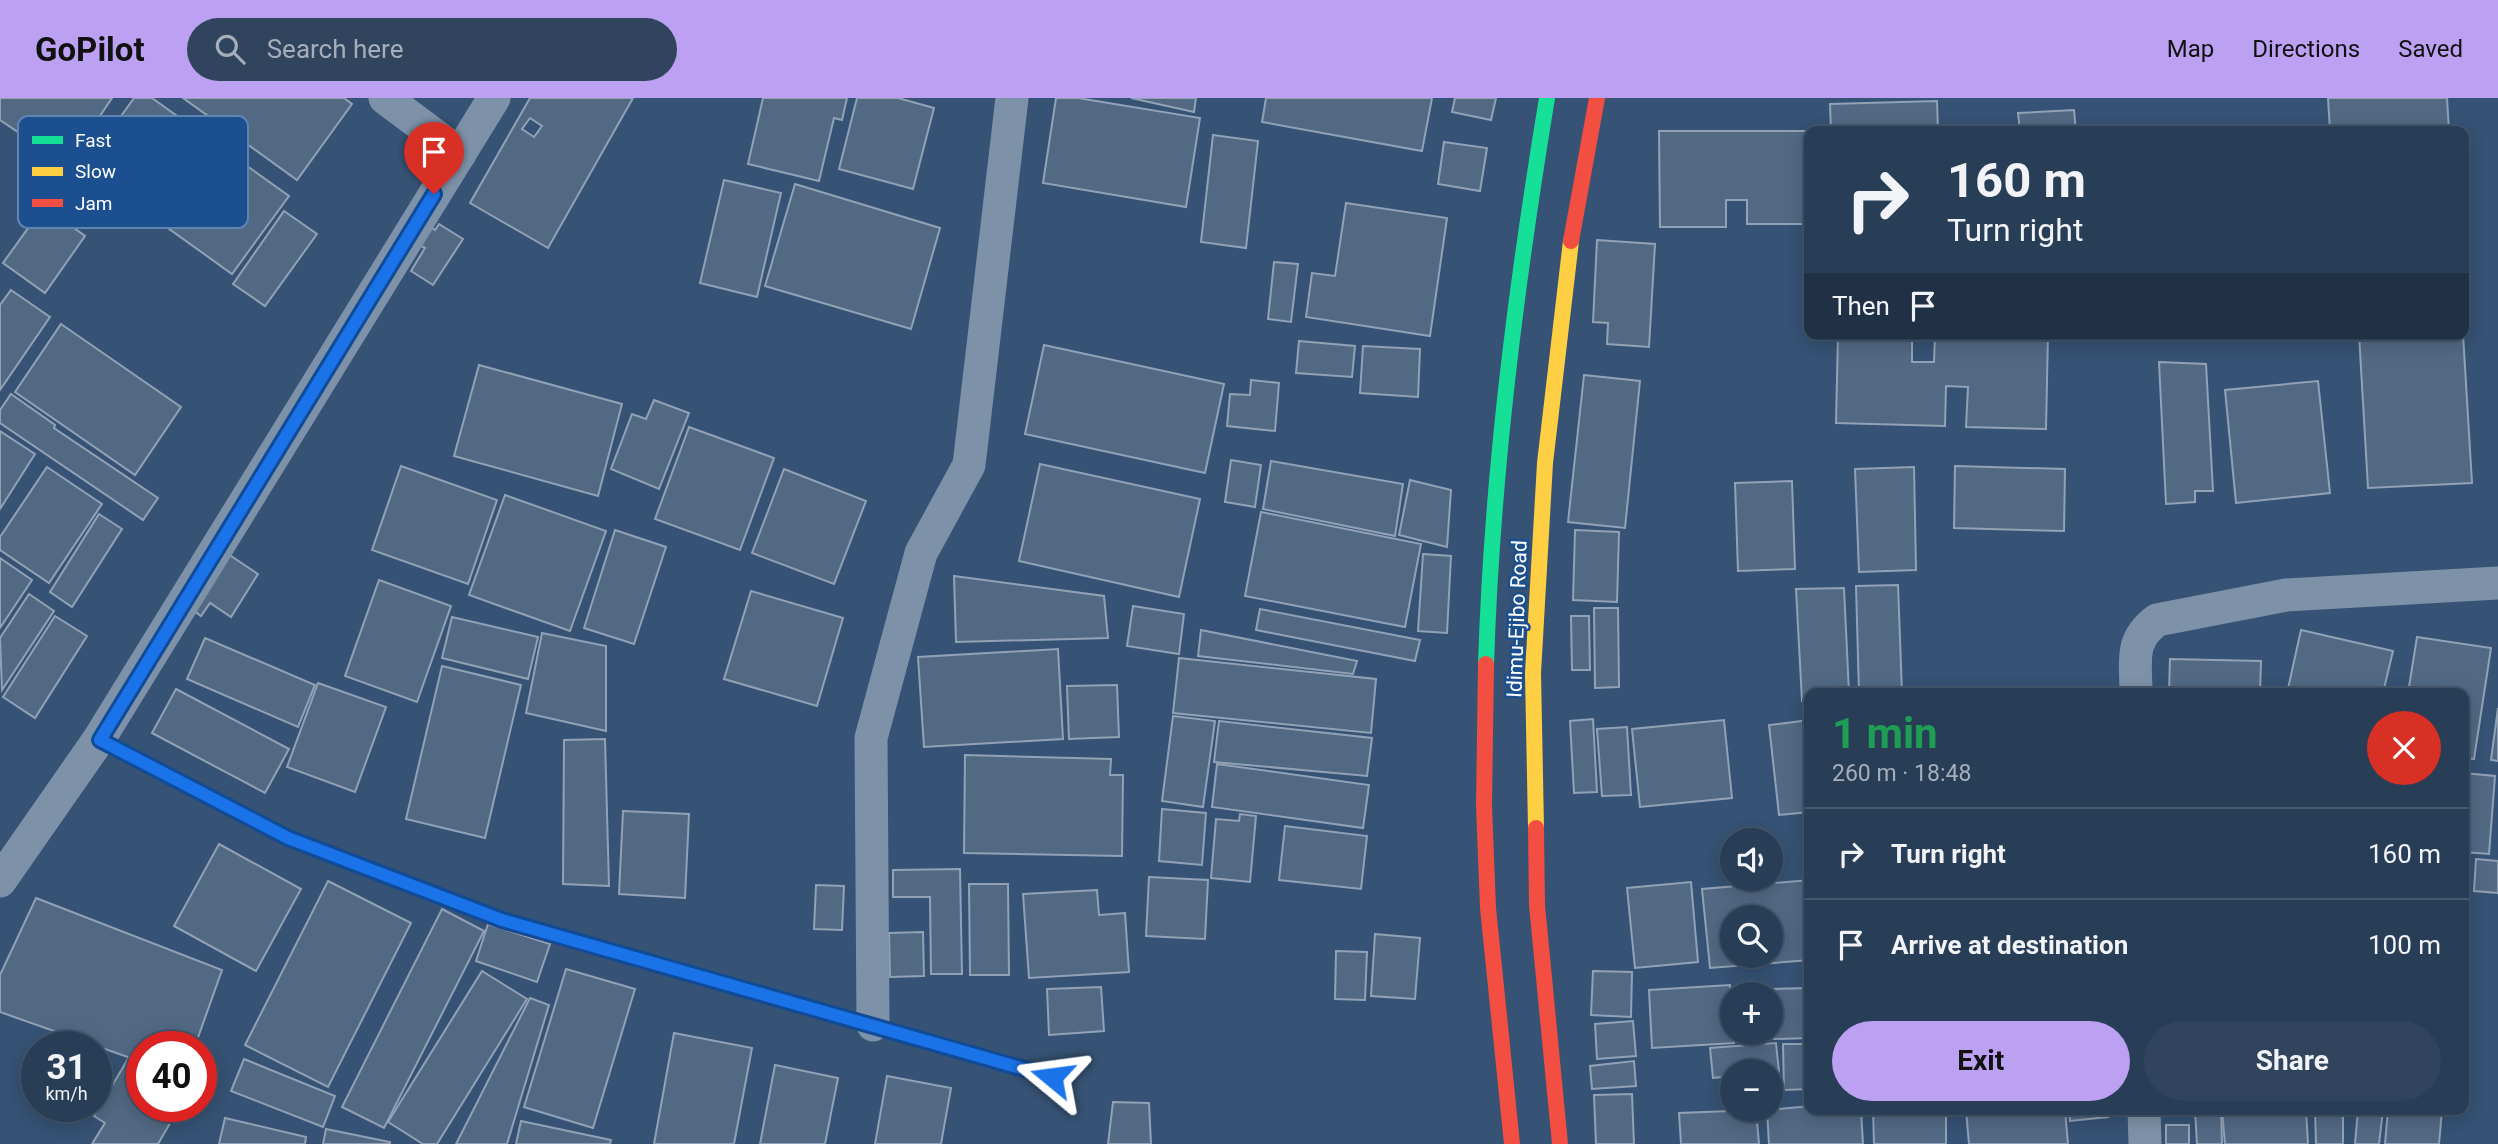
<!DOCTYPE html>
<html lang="en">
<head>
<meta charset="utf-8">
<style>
  :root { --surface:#283e57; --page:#30455d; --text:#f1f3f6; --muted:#a5aeba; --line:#44576d; --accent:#bca0f2 }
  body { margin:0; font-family:Roboto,sans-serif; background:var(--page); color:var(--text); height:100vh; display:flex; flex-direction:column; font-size:26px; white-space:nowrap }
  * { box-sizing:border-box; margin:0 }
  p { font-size:23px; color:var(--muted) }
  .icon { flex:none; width:38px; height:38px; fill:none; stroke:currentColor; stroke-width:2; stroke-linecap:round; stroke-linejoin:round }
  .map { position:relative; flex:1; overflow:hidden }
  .drawer { position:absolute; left:1804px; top:590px; width:665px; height:427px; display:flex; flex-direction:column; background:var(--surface); border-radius:14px; box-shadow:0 4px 18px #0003,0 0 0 2px var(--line) }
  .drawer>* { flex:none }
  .banner { position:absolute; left:1804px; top:28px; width:665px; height:214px; border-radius:14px; box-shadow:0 4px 18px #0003,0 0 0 2px var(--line); background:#283e57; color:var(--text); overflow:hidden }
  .fabs { position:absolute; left:1720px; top:730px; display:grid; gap:14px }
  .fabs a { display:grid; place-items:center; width:63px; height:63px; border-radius:50%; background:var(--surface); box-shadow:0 4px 18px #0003,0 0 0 2px var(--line); font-size:35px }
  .speed { position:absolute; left:21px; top:933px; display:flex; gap:14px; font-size:35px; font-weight:700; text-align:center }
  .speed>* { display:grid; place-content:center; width:91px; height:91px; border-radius:50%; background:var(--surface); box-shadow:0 4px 18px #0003,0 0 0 2px var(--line); line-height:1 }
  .speed small { font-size:18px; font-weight:400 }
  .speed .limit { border:10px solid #d22; background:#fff; color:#111 }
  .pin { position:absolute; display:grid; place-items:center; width:60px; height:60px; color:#fff; margin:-72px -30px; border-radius:50% 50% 50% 0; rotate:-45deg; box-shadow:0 0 7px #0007 }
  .pin .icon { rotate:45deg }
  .me { position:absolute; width:77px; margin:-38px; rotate:286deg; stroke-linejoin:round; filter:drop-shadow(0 0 5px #0008) }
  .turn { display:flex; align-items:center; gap:24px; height:147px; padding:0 28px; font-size:32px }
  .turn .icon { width:91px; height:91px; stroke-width:2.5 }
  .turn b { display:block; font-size:49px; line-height:60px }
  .then { display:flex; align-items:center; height:66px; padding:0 28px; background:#0003; gap:14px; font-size:26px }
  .round { display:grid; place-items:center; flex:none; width:74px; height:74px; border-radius:37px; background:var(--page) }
  .overview { display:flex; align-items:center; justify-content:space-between; height:119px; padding:0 28px }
  h1 { font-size:42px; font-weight:700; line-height:52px; color:#1e9e55 }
  .primary-button { display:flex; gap:14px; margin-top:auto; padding:14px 28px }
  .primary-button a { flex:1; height:80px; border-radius:42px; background:var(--accent); color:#111; font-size:28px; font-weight:700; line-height:80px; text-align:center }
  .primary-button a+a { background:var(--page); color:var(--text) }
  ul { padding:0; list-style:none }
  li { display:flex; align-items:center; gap:21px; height:91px; padding:0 28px; border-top:2px solid var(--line) }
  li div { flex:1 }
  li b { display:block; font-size:26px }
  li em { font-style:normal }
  header { display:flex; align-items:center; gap:42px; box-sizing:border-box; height:98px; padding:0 35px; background:var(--accent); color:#111 }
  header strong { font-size:33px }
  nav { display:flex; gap:38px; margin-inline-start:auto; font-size:24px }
  .search { width:490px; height:63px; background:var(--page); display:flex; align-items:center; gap:18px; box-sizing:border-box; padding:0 24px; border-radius:38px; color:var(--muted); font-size:26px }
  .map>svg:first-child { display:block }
</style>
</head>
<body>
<header>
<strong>GoPilot</strong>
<div class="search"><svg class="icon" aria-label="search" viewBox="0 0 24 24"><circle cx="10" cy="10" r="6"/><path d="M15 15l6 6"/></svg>Search here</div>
<nav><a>Map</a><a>Directions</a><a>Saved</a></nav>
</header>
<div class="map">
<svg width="2498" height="1046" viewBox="0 0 2498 1046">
  <rect width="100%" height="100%" fill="#365274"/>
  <g fill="#526984" stroke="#92a2b6" stroke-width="2" fill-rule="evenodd">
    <path d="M0 0H112L67 67 0 22Z"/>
    <path d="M134 0H152L289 98 232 176 84 70Z"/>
    <path d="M183 0H344L352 6 297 82Z"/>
    <path d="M530 0H633L548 150 470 105ZM530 20 542 28 534 39 522 31Z"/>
    <path d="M763 0H847L842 22 834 20 819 83 748 66Z"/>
    <path d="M857 0H898L934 10 913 91 839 71Z"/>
    <path d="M1056 0H1078L1200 20 1186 109 1043 85Z"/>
    <path d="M1131 0H1196L1194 14Z"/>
    <path d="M1266 0H1432L1422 53 1262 24Z"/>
    <path d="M1455 0H1496L1491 22 1452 14Z"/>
    <path d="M2328 0H2447L2449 33H2330Z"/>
    <path d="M1937 3 1938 33H1831L1830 6Z"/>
    <path d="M2074 12 2076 33H2020L2018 15Z"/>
    <path d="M1659 33H1815H1810V126H1747V102H1726V129H1660Z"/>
    <path d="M1213 37 1258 43 1246 150 1201 144Z"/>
    <path d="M1444 44 1487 50 1480 93 1438 86Z"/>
    <path d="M724 82 781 95 757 199 700 185Z"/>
    <path d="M795 86 940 130 911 231 765 188Z"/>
    <path d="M1346 105 1447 120 1430 238 1306 219 1312 175 1335 178Z"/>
    <path d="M44 108 85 138 45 195 3 165Z"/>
    <path d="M284 113 317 136 265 208 233 186Z"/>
    <path d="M439 126 463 141 433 187 411 173 425 150 417 146 429 128 435 132Z"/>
    <path d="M1597 142 1655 146 1649 249 1607 246 1608 225 1593 224Z"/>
    <path d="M1274 164 1298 166 1291 224 1268 221Z"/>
    <path d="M11 192 50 219 0 292V207Z"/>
    <path d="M61 226 181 309 135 377 15 294Z"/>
    <path d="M1838 236H1912V264H1934L1935 236H2048L2046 331 1966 329 1968 289 1946 288 1945 328 1836 325Z"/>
    <path d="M2359 236H2463L2472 385 2368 390Z"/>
    <path d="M1299 243 1355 248 1352 279 1296 275Z"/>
    <path d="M1044 247 1224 286 1205 375 1025 336Z"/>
    <path d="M1363 248 1420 251 1418 299 1360 295Z"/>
    <path d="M2159 264 2206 266 2213 393H2195V404L2166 406Z"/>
    <path d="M479 267 622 306 598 398 454 358Z"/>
    <path d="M1584 277 1640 283 1625 430 1568 424Z"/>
    <path d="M1251 282 1279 285 1275 333 1227 328 1230 296 1250 297Z"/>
    <path d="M2318 283 2330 395 2236 405 2225 292Z"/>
    <path d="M11 296 55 327 54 330 158 400 143 422 0 325V312Z"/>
    <path d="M654 302 689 315 659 391 611 371 632 316 646 321Z"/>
    <path d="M689 329 774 360 740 452 655 421Z"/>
    <path d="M0 333 35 356 0 411Z"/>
    <path d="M1231 362 1261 367 1255 409 1225 404Z"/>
    <path d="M1271 363 1403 386 1395 438 1263 411Z"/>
    <path d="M1040 366 1200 401 1179 499 1019 463Z"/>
    <path d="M401 368 497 402 468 486 372 452Z"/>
    <path d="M1955 368 2065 371 2064 433 1954 430Z"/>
    <path d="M47 369 102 406 49 485 0 452V439Z"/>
    <path d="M1914 369 1916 472 1859 474 1855 371Z"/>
    <path d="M784 371 866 403 834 486 752 455Z"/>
    <path d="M1410 382 1451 392 1447 449 1399 437Z"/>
    <path d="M1792 383 1795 471 1738 473 1735 385Z"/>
    <path d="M505 397 606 433 570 533 469 497Z"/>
    <path d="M1261 414 1421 446 1405 529 1245 498Z"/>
    <path d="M99 416 122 431 72 509 50 494Z"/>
    <path d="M615 432 666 449 634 546 584 530Z"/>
    <path d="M1575 432 1619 434 1617 504 1573 502Z"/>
    <path d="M225 454 258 476 231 519 210 505 201 518 190 510Z"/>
    <path d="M1423 456 1451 458 1447 535 1418 533Z"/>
    <path d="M0 460 32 482 0 530Z"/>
    <path d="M954 478 1104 498 1108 540 956 544Z"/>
    <path d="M379 482 451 508 417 604 345 578Z"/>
    <path d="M1898 487 1902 595H1859L1856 488Z"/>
    <path d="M1844 490 1849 595H1810V603H1802L1796 491Z"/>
    <path d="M751 493 843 520 817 608 724 581Z"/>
    <path d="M29 496 54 513 2 592 0 540Z"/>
    <path d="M1133 508 1184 516 1179 556 1127 548Z"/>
    <path d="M1594 510H1618L1619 589 1595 590Z"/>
    <path d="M1260 511 1420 542 1415 563 1256 532Z"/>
    <path d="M55 518 87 538 35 620 3 599Z"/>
    <path d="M1571 518H1589L1590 572H1572Z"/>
    <path d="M452 519 538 539 528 581 442 560Z"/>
    <path d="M1201 532 1357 563 1353 576 1198 558Z"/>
    <path d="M2301 532 2393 553 2383 595H2287Z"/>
    <path d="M542 535 606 548V633L526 615Z"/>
    <path d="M2417 539 2491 550 2474 661 2464 660V595H2408Z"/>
    <path d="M205 540 315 587 298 629 187 581Z"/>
    <path d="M1058 551 1063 641 924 649 918 559Z"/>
    <path d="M1179 560 1376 581 1371 635 1173 615Z"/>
    <path d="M2170 561 2261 563 2260 595H2169Z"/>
    <path d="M442 568 521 587 485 740 406 721Z"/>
    <path d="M318 585 386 609 355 694 287 669Z"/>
    <path d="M1117 587 1119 639 1069 641 1067 588Z"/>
    <path d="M176 591 289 651 265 695 152 635Z"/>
    <path d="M2498 610V663L2491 662Z"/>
    <path d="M1173 618 1215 623 1203 709 1162 703Z"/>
    <path d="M1593 621 1597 694 1574 695 1570 623Z"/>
    <path d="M1724 622 1732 700 1640 709 1632 631Z"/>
    <path d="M1810 622V714L1779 717 1769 627Z"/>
    <path d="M1219 623 1372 640 1367 678 1214 664Z"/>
    <path d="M1627 629 1631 697 1602 698 1597 631Z"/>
    <path d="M605 641 609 788 563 786 564 642Z"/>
    <path d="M965 657 1111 661 1110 677H1123L1122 758 964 755Z"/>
    <path d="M1217 666 1369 687 1363 730 1212 709Z"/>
    <path d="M2464 675 2495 678 2489 756 2464 754Z"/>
    <path d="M1162 711 1206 715 1202 767 1159 763Z"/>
    <path d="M623 713 689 716 685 800 619 796Z"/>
    <path d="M1240 716 1256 718 1250 784 1211 780 1216 721 1239 723Z"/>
    <path d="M1285 728 1367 738 1361 791 1279 782Z"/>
    <path d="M219 746 301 791 256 873 174 828Z"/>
    <path d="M2476 761 2498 763V795L2474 793Z"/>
    <path d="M960 771 962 876H931L930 799H893V772Z"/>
    <path d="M1149 779 1208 782 1205 841 1146 838Z"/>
    <path d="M1810 782V862L1710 870 1702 791ZM1732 819H1771V858H1732Z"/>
    <path d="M328 783 411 825 328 989 245 947Z"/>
    <path d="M1691 784 1698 864 1635 870 1627 790Z"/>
    <path d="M969 786H1008L1009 877H970Z"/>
    <path d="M816 787 844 788 842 832 814 831Z"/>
    <path d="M1097 792 1099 817 1125 815 1129 874 1029 880 1023 796Z"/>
    <path d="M36 800 222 872 195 948H142V964L0 914V877Z"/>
    <path d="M442 811 484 833 384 1030 342 1009Z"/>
    <path d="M488 826 550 846 537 884 476 863Z"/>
    <path d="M923 834 924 878 890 879 889 835Z"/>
    <path d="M1375 836 1420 840 1415 901 1371 898Z"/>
    <path d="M1336 853 1367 854 1365 902 1335 901Z"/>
    <path d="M566 871 635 891 593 1030 524 1009Z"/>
    <path d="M482 873 527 901 437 1046H423L388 1024Z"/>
    <path d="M1593 873 1632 874 1631 919 1591 917Z"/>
    <path d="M1730 887 1734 945 1652 950 1649 892Z"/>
    <path d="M1101 889 1104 933 1049 937 1047 891Z"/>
    <path d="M1810 890V940L1774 941 1771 891Z"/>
    <path d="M530 900 549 907 507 1046H456Z"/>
    <path d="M1633 923 1636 958 1597 961 1595 926Z"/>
    <path d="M1739 934H1759L1760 940 1740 943Z"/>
    <path d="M674 935 752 950 734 1046H654Z"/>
    <path d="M1776 945 1779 974 1732 973V978L1713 980 1710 950Z"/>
    <path d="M1783 946H1810V991L1784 992Z"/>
    <path d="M128 961 142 970V1008H180L158 1046H92L105 1025 94 1018Z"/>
    <path d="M244 961 335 998 323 1029 231 993Z"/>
    <path d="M1634 963 1636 988 1592 991 1590 968Z"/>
    <path d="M775 967 838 980 825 1046H760Z"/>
    <path d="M887 978 951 990 941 1046H875Z"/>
    <path d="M1632 996 1634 1046H1596L1594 997Z"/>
    <path d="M1113 1004 1149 1005 1151 1046H1108Z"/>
    <path d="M1810 1008V1012H1861L1863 1046H1769L1767 1012Z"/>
    <path d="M1756 1012 1759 1046H1681L1679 1015Z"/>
    <path d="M1873 1012H1946V1046H1874Z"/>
    <path d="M1966 1012H2065L2068 1046H1969Z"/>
    <path d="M2069 1012H2108V1019L2070 1023Z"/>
    <path d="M2195 1012H2221L2222 1046H2197Z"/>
    <path d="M2222 1012H2306L2308 1046H2225Z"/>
    <path d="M2315 1012H2343V1046H2316Z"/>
    <path d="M2358 1012H2383L2379 1046H2355Z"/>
    <path d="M2388 1012H2442L2439 1046H2385Z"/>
    <path d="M225 1020 306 1039 305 1046H219Z"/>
    <path d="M521 1023 611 1042 610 1046H516Z"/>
    <rect x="2166" y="1027" width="23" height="19"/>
    <path d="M326 1031 390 1044V1046H323Z"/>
  </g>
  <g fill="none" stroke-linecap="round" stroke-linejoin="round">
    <g stroke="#7d92a8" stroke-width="33">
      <path d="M385 0 460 56"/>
      <path d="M2136 595C2136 563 2129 543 2157 522L2286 497 2498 485"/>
      <path d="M0 783 99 641 494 0"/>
      <path d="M873 927 871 640 921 455 969 367 1012 0"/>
      <path d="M2144 1012 2145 1046"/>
    </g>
    <g stroke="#16e098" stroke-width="16">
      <path d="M1486 566C1492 376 1516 188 1547 0"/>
      <path d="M99 641 288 740 399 783"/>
    </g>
    <g stroke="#ffcf43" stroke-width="16">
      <path d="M1536 730 1533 575 1545 365 1571 143"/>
      <path d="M888 932 1052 979"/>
    </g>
    <g stroke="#f24e42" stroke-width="16">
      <path d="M1571 143 1597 0"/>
      <path d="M1486 566 1484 708 1488 810 1512 1046"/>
      <path d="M1536 730 1537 807 1560 1046"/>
      <path d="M399 783 502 823 888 932"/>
    </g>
  </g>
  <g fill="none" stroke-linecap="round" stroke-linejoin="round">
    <defs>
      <path id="route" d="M434 96 100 642 288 740 502 822 1052 979"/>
    </defs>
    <use href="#route" stroke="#114b97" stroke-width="18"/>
    <use href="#route" stroke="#1a73e8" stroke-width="12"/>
  </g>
  <g text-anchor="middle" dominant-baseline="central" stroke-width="5" stroke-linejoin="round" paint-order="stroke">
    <g font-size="21" fill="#fff" stroke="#1b4f8f">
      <text transform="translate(1517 521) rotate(-88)">Idimu-Ejibo Road</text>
    </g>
  </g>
  <rect x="18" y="18" width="230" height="112" rx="10" fill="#1b4f8f" stroke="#5f84b1" stroke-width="2"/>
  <rect x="32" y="38" width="31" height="8" fill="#16e098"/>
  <rect x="32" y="69" width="31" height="9" fill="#ffcf43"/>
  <rect x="32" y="101" width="31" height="8" fill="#f24e42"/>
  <g font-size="19" fill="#fff">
    <text x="75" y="49">Fast</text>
    <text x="75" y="80">Slow</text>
    <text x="75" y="112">Jam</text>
  </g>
</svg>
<div class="fabs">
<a><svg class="icon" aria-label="sound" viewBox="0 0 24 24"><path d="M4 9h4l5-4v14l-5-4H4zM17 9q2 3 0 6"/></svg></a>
<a><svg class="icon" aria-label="search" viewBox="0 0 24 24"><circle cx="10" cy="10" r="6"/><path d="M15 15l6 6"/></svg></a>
<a>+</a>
<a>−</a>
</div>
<div class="speed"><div>31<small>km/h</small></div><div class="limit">40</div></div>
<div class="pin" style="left:434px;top:96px;background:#d93025"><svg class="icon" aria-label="arrive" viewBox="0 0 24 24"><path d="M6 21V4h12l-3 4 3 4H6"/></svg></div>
<svg class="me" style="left:1052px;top:979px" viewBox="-20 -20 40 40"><path d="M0-17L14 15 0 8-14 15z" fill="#1a73e8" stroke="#fff" stroke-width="4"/></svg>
<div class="banner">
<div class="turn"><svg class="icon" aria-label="right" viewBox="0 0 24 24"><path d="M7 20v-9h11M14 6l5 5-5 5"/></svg><div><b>160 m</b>Turn right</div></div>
<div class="then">Then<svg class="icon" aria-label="arrive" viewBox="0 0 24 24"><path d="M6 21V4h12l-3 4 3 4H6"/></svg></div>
</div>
<section class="drawer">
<div class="overview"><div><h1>1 min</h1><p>260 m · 18:48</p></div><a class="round" style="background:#d93025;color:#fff"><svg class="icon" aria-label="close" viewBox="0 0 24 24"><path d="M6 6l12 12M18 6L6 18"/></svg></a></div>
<ul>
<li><svg class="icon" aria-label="right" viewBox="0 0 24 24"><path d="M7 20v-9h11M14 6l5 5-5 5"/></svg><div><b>Turn right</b></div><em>160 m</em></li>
<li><svg class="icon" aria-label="arrive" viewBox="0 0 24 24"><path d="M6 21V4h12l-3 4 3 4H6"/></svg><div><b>Arrive at destination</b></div><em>100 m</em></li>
</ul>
<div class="primary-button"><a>Exit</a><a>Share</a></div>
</section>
</div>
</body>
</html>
